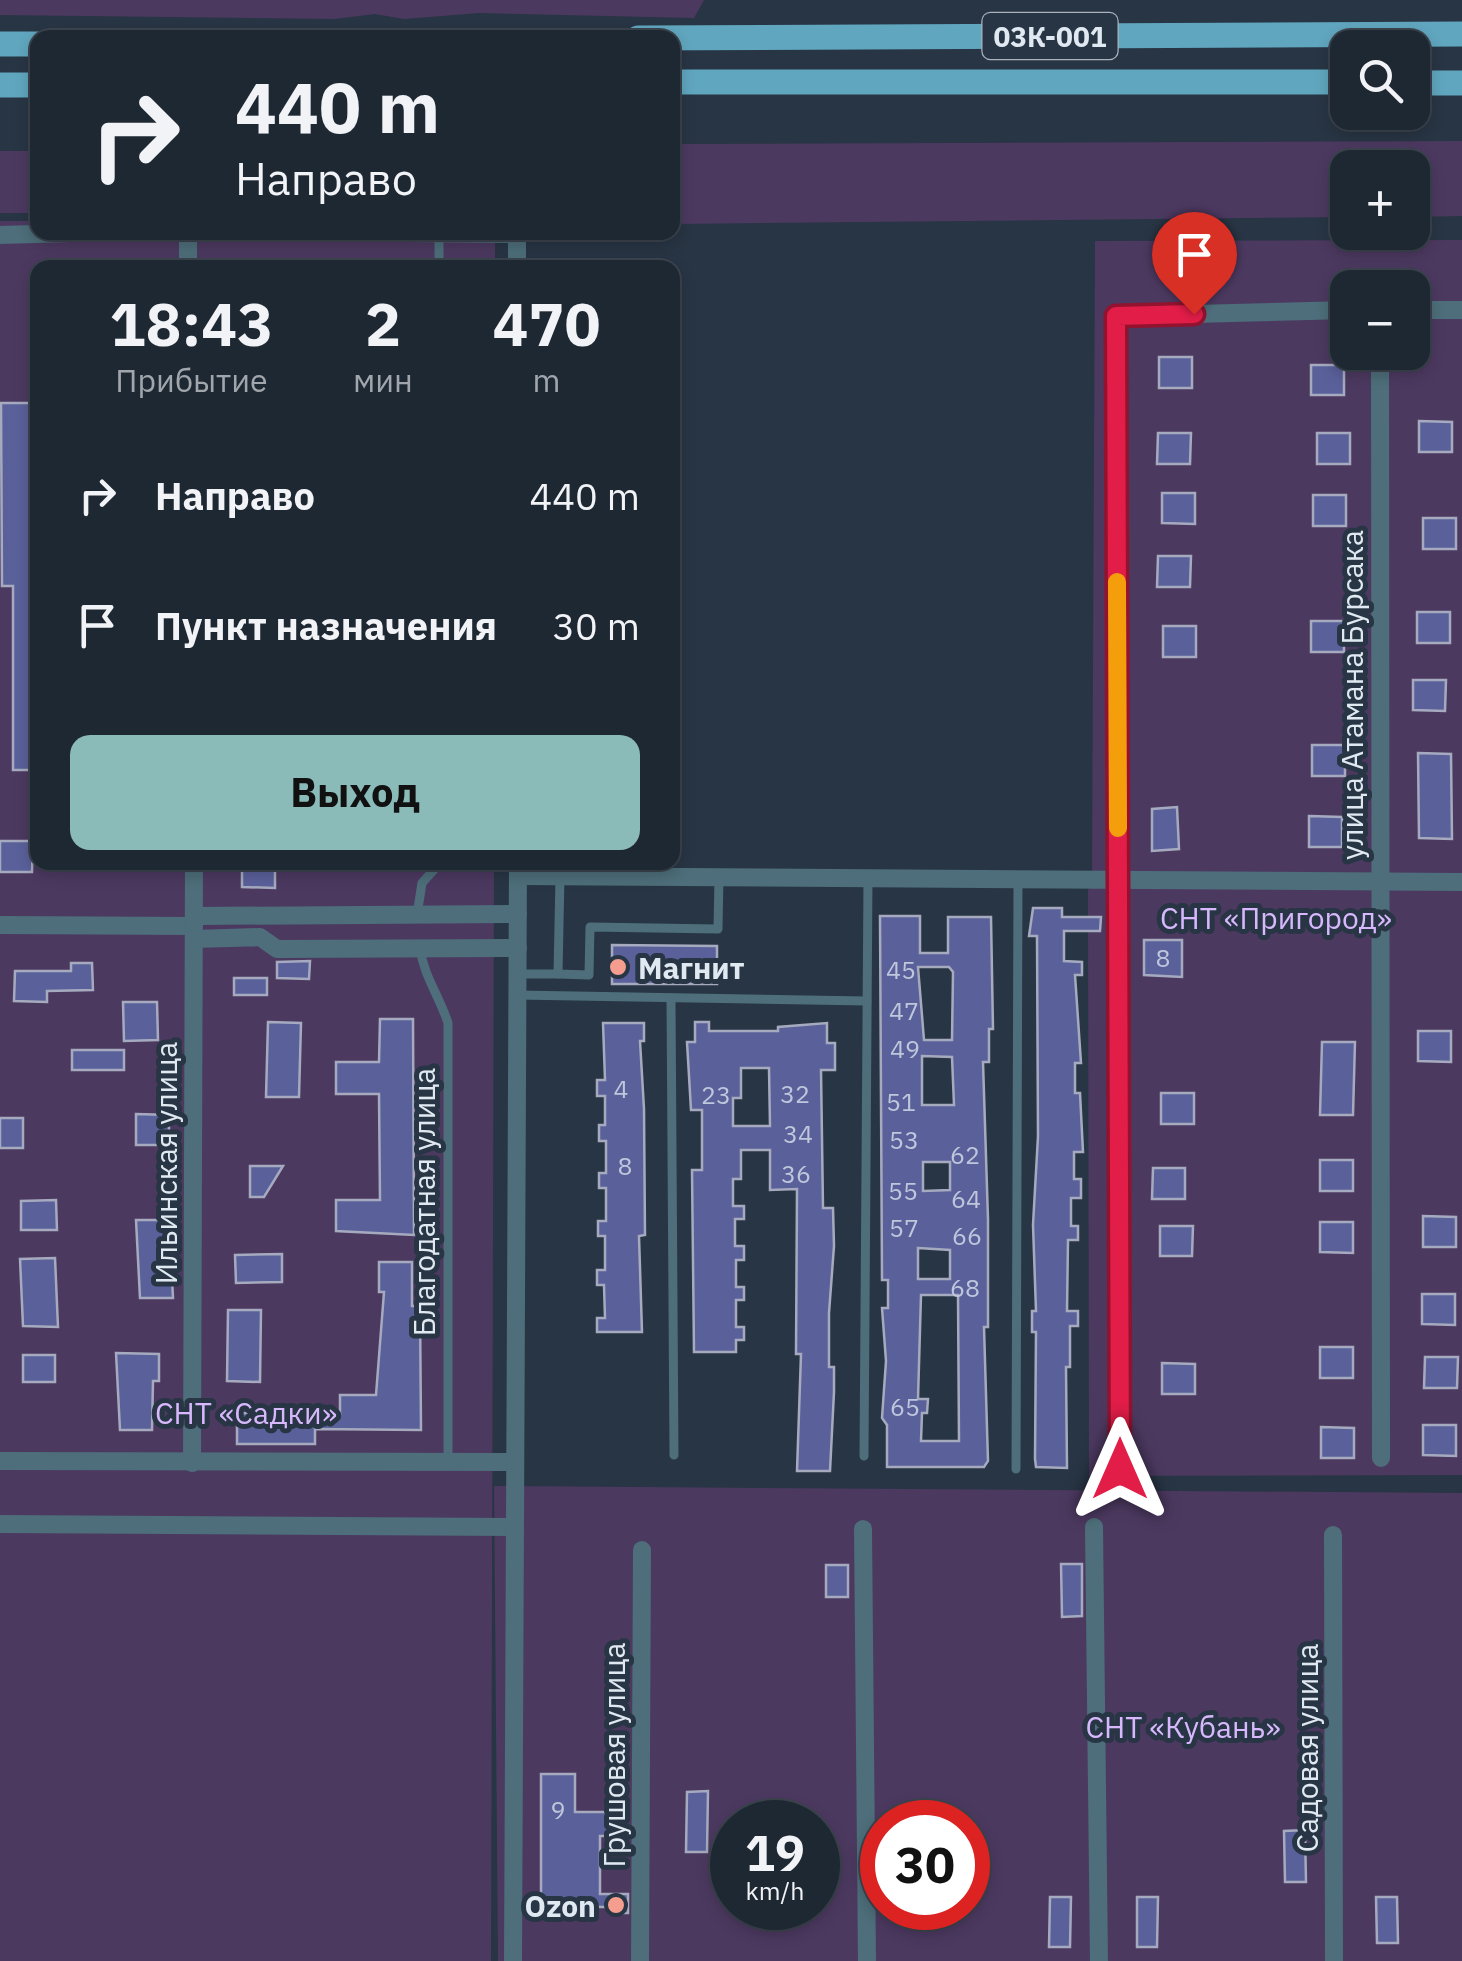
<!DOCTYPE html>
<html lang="ru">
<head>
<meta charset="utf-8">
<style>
  :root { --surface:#1e2833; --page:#2b343f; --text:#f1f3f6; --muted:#a1a6ac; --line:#3c444e; --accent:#8bbbb9 }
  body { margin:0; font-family:"IBM Plex Sans",sans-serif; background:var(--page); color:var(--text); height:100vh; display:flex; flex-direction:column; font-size:38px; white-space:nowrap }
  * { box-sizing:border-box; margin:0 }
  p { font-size:32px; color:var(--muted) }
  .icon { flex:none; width:55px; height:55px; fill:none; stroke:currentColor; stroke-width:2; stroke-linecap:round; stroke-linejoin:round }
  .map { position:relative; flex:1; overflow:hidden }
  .drawer { position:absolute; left:30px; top:260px; width:650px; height:610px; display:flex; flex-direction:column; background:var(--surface); border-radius:20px; box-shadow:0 5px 15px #0003,0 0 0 2px var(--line) }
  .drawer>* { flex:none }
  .top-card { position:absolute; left:30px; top:30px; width:650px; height:210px; border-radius:20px; box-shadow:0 5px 15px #0003,0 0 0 2px var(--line); background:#1e2833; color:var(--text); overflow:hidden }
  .buttons { position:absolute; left:1330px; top:30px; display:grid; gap:20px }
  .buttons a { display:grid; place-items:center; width:100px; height:100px; border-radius:20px; background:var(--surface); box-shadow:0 5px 15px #0003,0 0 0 2px var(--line); font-size:50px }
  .speed { position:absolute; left:710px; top:1800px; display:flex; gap:20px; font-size:50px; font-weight:700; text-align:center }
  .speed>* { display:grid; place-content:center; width:130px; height:130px; border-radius:50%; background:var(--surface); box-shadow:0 5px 15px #0003,0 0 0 2px var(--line); line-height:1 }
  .speed small { font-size:25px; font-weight:400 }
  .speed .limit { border:15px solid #d22; background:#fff; color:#111 }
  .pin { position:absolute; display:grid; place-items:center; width:85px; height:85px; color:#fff; margin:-102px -42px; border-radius:50% 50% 50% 0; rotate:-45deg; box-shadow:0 0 10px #0007 }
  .pin .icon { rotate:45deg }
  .me { position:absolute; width:110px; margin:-55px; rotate:0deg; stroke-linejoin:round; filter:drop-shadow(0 0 8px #0008) }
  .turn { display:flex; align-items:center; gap:35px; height:210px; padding:0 40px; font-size:45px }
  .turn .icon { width:130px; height:130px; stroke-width:2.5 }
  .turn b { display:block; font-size:70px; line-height:85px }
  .eta { display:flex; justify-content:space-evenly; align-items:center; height:170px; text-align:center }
  .eta b { font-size:60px; font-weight:800; line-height:70px }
  .cta { display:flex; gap:20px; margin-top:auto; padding:20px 40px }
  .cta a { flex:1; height:115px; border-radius:20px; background:var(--accent); color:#111; font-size:40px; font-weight:800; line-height:115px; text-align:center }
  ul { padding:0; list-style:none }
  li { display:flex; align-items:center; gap:30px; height:130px; padding:0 40px }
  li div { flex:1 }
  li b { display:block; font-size:38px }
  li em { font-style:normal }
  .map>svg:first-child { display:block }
</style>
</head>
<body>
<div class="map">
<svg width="1462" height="1961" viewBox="0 0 1462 1961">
  <rect width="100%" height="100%" fill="#283544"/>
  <g fill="#4c3960" fill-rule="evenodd">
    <path d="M0 0H704L694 18 479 13 404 19 375 14 334 19 0 15Z"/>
    <path d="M1462 141V216L1413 217 1412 168H1348L1347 217 673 224V144Z"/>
    <rect x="0" y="151" width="37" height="62"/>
    <path d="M0 221H37L38 232 495 233V267L38 268V862L494 863 491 1961H0Z"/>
    <path d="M1462 240V1475L1089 1476 1088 890 1092 879 1095 241ZM1348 288H1412V352H1348Z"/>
    <path d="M494 1486 1462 1493V1961H498ZM732 1822H818V1908H732ZM882 1822H968V1908H882Z"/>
  </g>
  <g fill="#5a609a" stroke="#a6aabf" stroke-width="2.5" fill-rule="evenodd">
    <rect x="1159" y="357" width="33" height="31"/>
    <rect x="1311" y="365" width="33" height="30"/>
    <path d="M1 403H34L38 770H13V586H2Z"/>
    <path d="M1419 421 1452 422V452H1419Z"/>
    <path d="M1158 433H1191L1190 464H1157Z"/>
    <rect x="1317" y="433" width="33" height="31"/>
    <path d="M1162 493H1195V524L1162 523Z"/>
    <rect x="1313" y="495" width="33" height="31"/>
    <rect x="1423" y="518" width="33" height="31"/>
    <path d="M1158 556H1191L1190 587H1157Z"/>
    <rect x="1417" y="612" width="33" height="31"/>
    <rect x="1311" y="621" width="33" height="31"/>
    <rect x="1163" y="626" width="33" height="31"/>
    <path d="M1413 680H1446L1445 711 1413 710Z"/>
    <rect x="1312" y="745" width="33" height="31"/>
    <path d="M1418 753 1451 754 1452 839 1419 838Z"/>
    <path d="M1177 807 1179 849 1152 851V809Z"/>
    <path d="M1309 816 1342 817V847H1309Z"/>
    <path d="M0 841H33L32 872H0Z"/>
    <path d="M242 862H275V888L242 887Z"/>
    <path d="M1033 908H1062V917H1101L1100 931H1064V961L1082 962V975H1075L1081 1063H1075V1093H1080L1083 1152H1074V1179H1081V1198H1071V1226H1078V1240H1068L1067 1311H1078V1326H1070V1367H1066L1067 1468 1036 1467 1035 1459 1036 1332H1032V1311H1036L1033 1225 1038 1136 1037 936H1029Z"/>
    <path d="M880 916H920V953H948V917H991L993 1029H989V1062H983L988 1219V1327H984L988 1461 984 1467H887V1425L882 1418 886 1361 882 1308H888V1280H882ZM918 967H949L953 972 952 1040H924ZM922 1056 952 1057 954 1105H922ZM923 1162H950V1190L923 1191ZM918 1248 950 1250V1279H918ZM921 1295H958L959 1441H921L922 1413H927L928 1399H918Z"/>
    <path d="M1144 940H1182V977L1144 975Z"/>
    <path d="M612 945 717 946V984H612Z"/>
    <path d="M310 961 309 979 277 978V962Z"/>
    <path d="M71 963H92L93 990 47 991V1002L14 1001 15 971H71Z"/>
    <rect x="234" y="978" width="33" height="17"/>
    <path d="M123 1002H157L158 1040 124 1041Z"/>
    <path d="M380 1019H413L414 1235 336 1231V1200H380L379 1094H336V1062H379Z"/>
    <path d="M268 1022 301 1023 299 1097H266Z"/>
    <path d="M695 1022H709V1031H778V1027L827 1023V1043H835V1070H821L823 1208H833L834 1246 829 1313V1367H834V1392L830 1471H797L801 1354H796L797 1189 770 1190V1150H741V1179H733V1206H744V1219H735V1246H744V1260H736V1287H744V1300H736V1327H744V1340H736V1352H694L692 1170H702V1110H691L687 1042H695ZM741 1068H769L770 1126H733V1098H741Z"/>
    <path d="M603 1023H644V1041H640L644 1109 645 1235 639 1236 642 1332H597V1318H605L604 1285H597V1270H605V1236H598V1221H606V1188H599V1173H606V1141H599V1125H605V1096H597V1080H605Z"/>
    <path d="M1418 1031H1451V1062L1418 1061Z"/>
    <path d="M1322 1042H1355L1353 1115H1320Z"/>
    <rect x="72" y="1050" width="52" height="20"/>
    <rect x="1161" y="1093" width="33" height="31"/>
    <path d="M136 1114 169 1115V1145H136Z"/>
    <rect x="0" y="1118" width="23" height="30"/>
    <rect x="1320" y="1160" width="33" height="31"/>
    <path d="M250 1166H283L264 1197H250Z"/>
    <path d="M1153 1168H1185V1199H1152Z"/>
    <path d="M56 1200 57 1230H21V1201Z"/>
    <path d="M1423 1216 1456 1217V1247H1423Z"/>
    <path d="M136 1220H169L173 1298H140Z"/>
    <path d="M1320 1222H1353V1253L1320 1252Z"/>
    <path d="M1160 1226H1193L1192 1256H1160Z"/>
    <path d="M282 1254V1282L236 1283 235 1255Z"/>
    <path d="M55 1258 58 1327 23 1326 20 1259Z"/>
    <path d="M379 1262H412V1306H420L421 1430 315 1429V1444H237V1413L340 1414V1395H376L384 1292H379Z"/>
    <path d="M1422 1294H1455V1325L1422 1324Z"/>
    <path d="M228 1310H261L260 1382 227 1381Z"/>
    <rect x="1320" y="1347" width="33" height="31"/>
    <path d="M116 1353 159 1354V1381H153L152 1430H120Z"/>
    <rect x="23" y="1355" width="32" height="27"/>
    <path d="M1425 1357H1458L1457 1388H1424Z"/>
    <path d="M1162 1363 1195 1364V1394H1162Z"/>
    <path d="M1423 1425H1456V1456L1423 1455Z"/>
    <path d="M1321 1427 1354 1428V1458H1321Z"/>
    <path d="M1061 1564H1082V1616L1062 1617Z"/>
    <rect x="826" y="1565" width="22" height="32"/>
    <path d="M541 1774H575V1812H617V1836H600V1894H628V1913H612V1907H559V1901H541Z"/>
    <path d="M708 1791 707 1852H686L687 1792Z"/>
    <path d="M1305 1830 1306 1882H1285L1284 1831Z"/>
    <path d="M1050 1897H1071L1070 1947H1049Z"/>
    <path d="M1137 1897H1158L1157 1947H1137Z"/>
    <path d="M1376 1897H1397L1398 1943H1377Z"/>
  </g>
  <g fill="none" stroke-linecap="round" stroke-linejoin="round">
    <g stroke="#4d6e7a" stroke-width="9">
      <path d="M439 234V268"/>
      <path d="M560 876 558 974 589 975 590 927 718 929 719 877"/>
      <path d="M417 915 422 883 441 862"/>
      <path d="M420 948C424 977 439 995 448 1023V1462"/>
      <path d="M517 974H558"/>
      <path d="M517 995 867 1001"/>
      <path d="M671 998 674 1455"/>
      <path d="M864 1456 868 878"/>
      <path d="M1016 1469 1018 879"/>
    </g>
    <g stroke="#4d6e7a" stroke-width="18">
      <path d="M188 232V268"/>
      <path d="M301 232 517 234"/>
      <path d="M517 232V268"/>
      <path d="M0 235 107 232"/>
      <path d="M1412 310H1462"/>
      <path d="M1380 352 1381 1458"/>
      <path d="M518 876 1462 882"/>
      <path d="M195 916 518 914"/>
      <path d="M0 925 194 926"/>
      <path d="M194 939 260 937 277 949 518 948"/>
      <path d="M0 1461 515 1462"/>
      <path d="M192 1463 194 862"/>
      <path d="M1121 1469 1116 316 1348 310"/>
      <path d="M0 1524 514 1527"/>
      <path d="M1094 1527 1099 1961"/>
      <path d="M863 1529 867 1961"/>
      <path d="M1333 1535 1334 1961"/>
      <path d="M513 1961 518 862"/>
      <path d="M640 1961 642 1550"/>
    </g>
    <g stroke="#60a6be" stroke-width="25">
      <path d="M638 38 1462 34"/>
      <path d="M0 44H38"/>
      <path d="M672 82H1348"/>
      <path d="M1412 83H1462"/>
      <path d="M0 85H38"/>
    </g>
  </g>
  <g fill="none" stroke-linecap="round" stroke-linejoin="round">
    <defs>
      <path id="route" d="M1120 1469 1116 316 1194 314"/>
    </defs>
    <use href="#route" stroke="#92132f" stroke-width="25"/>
    <use href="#route" stroke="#e11d48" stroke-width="18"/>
    <path stroke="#f59e0b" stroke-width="18" d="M1117 582 1118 828"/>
  </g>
  <g fill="#f59d8f" stroke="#283544" stroke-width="4">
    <circle cx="618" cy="967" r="10"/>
    <circle cx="616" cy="1905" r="10"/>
  </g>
  <g text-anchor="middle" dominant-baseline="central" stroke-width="10" stroke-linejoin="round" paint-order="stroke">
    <g font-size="25" fill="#bec7dc">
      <text x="1163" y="957">8</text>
      <text x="901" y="969">45</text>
      <text x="904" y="1010">47</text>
      <text x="905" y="1048">49</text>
      <text x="621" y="1088">4</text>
      <text x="795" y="1093">32</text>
      <text x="716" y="1094">23</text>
      <text x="901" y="1101">51</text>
      <text x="798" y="1133">34</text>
      <text x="904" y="1139">53</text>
      <text x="965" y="1154">62</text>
      <text x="625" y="1165">8</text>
      <text x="796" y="1173">36</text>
      <text x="903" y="1190">55</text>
      <text x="966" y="1198">64</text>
      <text x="904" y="1227">57</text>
      <text x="967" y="1235">66</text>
      <text x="965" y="1287">68</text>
      <text x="905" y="1406">65</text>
      <text x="558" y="1809">9</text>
    </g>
    <rect fill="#283544" stroke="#a9b3be" stroke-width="2.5" x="982.5" y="13" width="135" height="46" rx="8"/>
    <g font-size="28" font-weight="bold" fill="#e0e9f2">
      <text x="1050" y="36">03К-001</text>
    </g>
    <g font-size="30" fill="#e0e9f2" stroke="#283544">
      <text transform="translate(1351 695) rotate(-90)">улица Атамана Бурсака</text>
      <text transform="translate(165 1163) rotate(-90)">Ильинская улица</text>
      <text transform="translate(423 1202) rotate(-90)">Благодатная улица</text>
      <text transform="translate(1306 1748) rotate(-90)">Садовая улица</text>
      <text transform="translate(613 1755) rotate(-90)">Грушовая улица</text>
    </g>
    <g font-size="30" fill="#d8b8fc" stroke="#283544">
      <text x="1276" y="917">СНТ «Пригород»</text>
      <text x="246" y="1412">СНТ «Садки»</text>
      <text x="1183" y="1726">СНТ «Кубань»</text>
    </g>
    <g font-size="30" font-weight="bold" fill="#e0e9f2" stroke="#283544" text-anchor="start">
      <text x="638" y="967">Магнит</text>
      <text x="596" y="1905" text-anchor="end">Ozon</text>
    </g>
  </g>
</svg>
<div class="buttons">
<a><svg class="icon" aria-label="search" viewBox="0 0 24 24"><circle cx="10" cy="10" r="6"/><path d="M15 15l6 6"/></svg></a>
<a>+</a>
<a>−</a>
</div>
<div class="speed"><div>19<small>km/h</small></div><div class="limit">30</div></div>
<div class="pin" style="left:1194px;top:314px;background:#d93025"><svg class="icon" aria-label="arrive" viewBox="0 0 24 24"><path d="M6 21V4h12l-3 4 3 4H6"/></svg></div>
<svg class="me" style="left:1120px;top:1469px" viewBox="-20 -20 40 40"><path d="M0-17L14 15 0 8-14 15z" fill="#e11d48" stroke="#fff" stroke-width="4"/></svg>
<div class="top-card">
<div class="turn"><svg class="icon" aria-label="right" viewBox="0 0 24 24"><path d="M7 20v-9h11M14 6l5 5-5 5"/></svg><div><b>440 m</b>Направо</div></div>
</div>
<section class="drawer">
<div class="eta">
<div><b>18:43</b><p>Прибытие</p></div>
<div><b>2</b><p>мин</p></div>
<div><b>470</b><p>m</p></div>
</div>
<ul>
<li><svg class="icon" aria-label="right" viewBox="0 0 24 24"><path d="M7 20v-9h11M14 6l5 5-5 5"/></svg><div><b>Направо</b></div><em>440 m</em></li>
<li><svg class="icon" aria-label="arrive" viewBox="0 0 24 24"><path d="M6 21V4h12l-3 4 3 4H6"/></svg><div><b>Пункт назначения</b></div><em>30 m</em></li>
</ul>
<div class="cta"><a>Выход</a></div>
</section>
</div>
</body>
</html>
